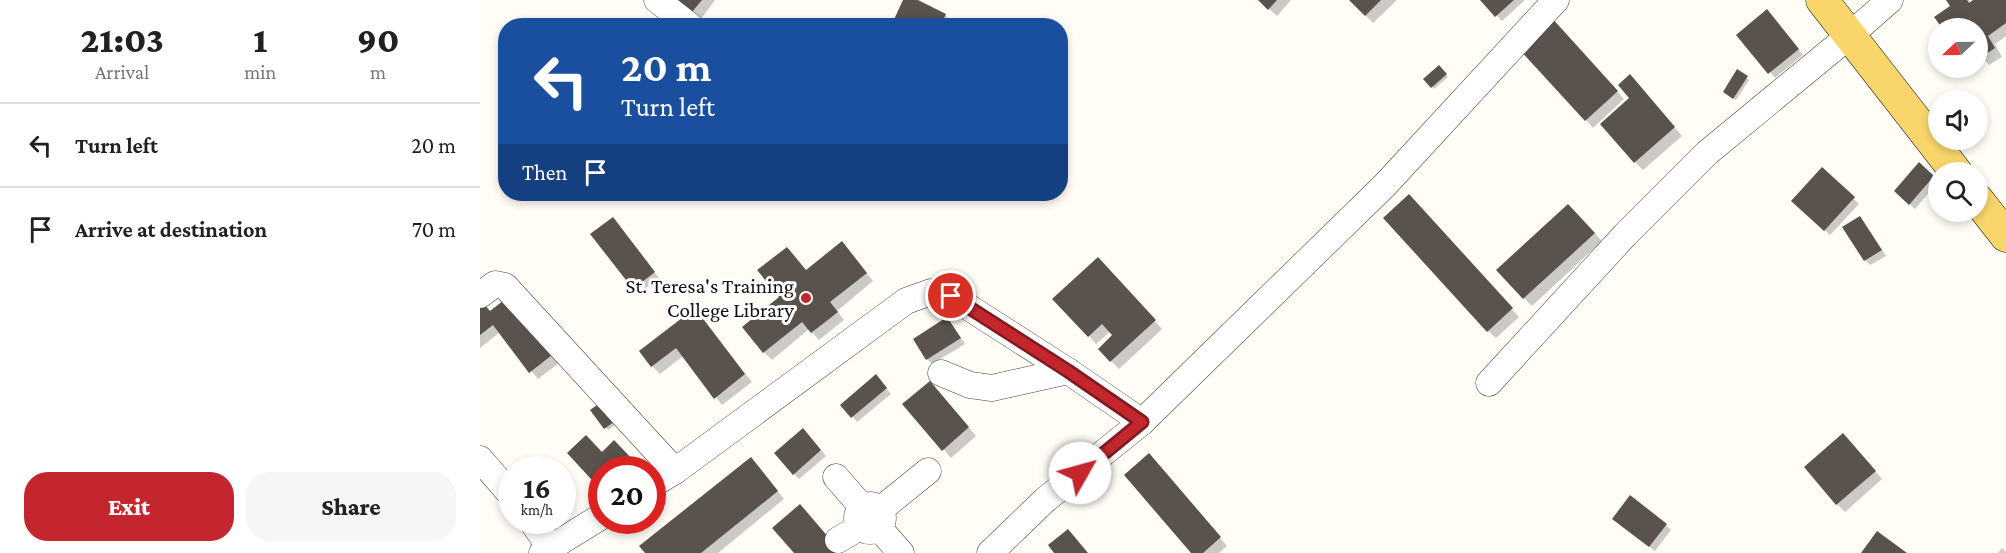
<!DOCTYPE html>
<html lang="en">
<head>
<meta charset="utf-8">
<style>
  :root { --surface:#fff; --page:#f6f6f6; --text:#202124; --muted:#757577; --line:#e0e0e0; --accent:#c4262e }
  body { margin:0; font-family:"Crimson Pro",serif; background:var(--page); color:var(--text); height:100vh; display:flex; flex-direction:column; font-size:22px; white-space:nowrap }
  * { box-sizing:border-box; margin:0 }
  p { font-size:20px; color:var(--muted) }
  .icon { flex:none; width:33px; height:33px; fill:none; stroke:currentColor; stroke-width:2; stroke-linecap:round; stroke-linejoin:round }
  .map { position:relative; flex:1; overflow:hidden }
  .panel { display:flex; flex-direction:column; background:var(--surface); width:480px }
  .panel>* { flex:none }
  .guide { position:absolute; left:18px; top:18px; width:570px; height:183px; border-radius:24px; box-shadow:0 3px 9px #0003; background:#1a4fa0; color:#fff; overflow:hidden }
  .needle { width:39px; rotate:248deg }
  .tools { position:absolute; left:1448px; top:18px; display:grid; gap:12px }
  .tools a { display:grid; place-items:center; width:60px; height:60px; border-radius:50%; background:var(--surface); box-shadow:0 3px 9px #0003; font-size:30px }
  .speed { position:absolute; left:18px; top:456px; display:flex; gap:12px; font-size:30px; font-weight:700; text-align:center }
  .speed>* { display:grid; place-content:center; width:78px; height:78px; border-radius:50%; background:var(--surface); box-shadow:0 3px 9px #0003; line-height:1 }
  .speed small { font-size:15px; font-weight:400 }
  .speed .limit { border:9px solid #d22; background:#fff; color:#111 }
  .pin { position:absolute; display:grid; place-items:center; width:51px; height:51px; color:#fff; margin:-26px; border:3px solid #fff; border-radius:50%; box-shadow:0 2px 6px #0007 }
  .me { position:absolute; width:66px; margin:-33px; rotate:52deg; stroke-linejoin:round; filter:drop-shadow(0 0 4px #0008) }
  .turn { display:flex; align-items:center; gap:21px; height:126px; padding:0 24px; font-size:27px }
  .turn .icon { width:78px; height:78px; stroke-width:2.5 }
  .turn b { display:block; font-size:42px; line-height:51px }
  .then { display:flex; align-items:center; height:57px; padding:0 24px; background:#0003; gap:12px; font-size:22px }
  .eta { display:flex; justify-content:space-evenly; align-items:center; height:102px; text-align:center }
  .eta b { font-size:36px; font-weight:800; line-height:42px }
  .primary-button { display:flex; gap:12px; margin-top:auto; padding:12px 24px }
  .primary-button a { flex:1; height:69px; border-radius:24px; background:var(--accent); color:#fff; font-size:24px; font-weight:800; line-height:69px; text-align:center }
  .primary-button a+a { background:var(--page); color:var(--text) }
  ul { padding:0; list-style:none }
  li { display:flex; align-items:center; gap:18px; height:84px; padding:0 24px; border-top:2px solid var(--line) }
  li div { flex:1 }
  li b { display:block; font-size:22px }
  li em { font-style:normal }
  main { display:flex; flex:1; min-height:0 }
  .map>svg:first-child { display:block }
</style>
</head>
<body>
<main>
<section class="panel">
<div class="eta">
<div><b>21:03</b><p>Arrival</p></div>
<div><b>1</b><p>min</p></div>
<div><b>90</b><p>m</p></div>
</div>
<ul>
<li><svg class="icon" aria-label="left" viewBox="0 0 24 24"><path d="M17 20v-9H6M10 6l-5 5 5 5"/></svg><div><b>Turn left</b></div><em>20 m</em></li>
<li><svg class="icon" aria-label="arrive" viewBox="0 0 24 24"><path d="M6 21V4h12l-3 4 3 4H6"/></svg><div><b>Arrive at destination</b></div><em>70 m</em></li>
</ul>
<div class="primary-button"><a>Exit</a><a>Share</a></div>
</section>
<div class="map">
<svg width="1526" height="553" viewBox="0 0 1526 553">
  <rect width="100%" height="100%" fill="#fffdf5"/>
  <g fill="#0003">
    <path d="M196 0H235L221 19Z"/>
    <path d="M425 0H434L465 15 470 20 467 26H412Z"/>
    <path d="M779 0H811L797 16Z"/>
    <path d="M871 0H917L893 23Z"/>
    <path d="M1002 0H1045L1022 21Z"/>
    <path d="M1468 0H1489L1491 3 1496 0H1526V36L1515 44 1522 57 1509 65 1499 54 1497 56V28H1463L1456 17 1472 6Z"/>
    <path d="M1292 17 1323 55 1295 78 1259 35Z"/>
    <path d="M1078 27 1144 99 1113 128 1106 120Z"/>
    <path d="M959 67 968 77 954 89 945 79Z"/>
    <path d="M1258 71 1269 80 1256 100 1247 94Z"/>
    <path d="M1158 84 1202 136 1163 170 1155 162 1151 99Z"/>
    <path d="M1439 164 1458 182 1435 209 1421 196Z"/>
    <path d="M1342 169 1379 204 1350 235 1313 201Z"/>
    <path d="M936 204 1039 317 1016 338 1008 331Z"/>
    <path d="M1096 213 1122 241 1052 306 1044 298Z"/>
    <path d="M1380 218 1406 256 1390 265 1385 260Z"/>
    <path d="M138 224 179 278 159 293 154 288Z"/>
    <path d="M369 251 393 281 357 311 364 320 339 340 329 329 292 360 284 352 301 297 327 271Z"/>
    <path d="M626 267 682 329 639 369 620 349 634 335 631 331 616 344 609 336Z"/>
    <path d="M28 299 79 363 58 379 20 332 0 348V309L10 313Z"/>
    <path d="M215 310 272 382 242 405 203 356 180 374 172 366Z"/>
    <path d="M467 319 485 344 452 364 447 359Z"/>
    <path d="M401 382 411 394 377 422 372 416Z"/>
    <path d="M457 390 496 436 471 458 425 404Z"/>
    <path d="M112 410 139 422 128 430Z"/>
    <path d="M328 435 346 456 319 479 314 474Z"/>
    <path d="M134 442 158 467 155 470H122V454Z"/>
    <path d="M1371 443 1402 479 1365 512 1357 504Z"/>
    <path d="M677 463 747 546 739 553H713Z"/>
    <path d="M278 466 304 499 238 553H167Z"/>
    <path d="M1139 524 1186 525 1191 530 1175 551Z"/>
    <path d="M1522 548 1526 552V553H1518Z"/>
  </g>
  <g fill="#5a524d">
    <path d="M196 0H222L212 12Z"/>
    <path d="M423 0H438L466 14 460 26H411Z"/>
    <path d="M778 0H797L788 10Z"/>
    <path d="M869 0H901L885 16Z"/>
    <path d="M1000 0H1034L1015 17Z"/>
    <path d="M1466 0H1487L1489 3 1493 0H1526V23L1508 36 1515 48 1500 58 1497 53V28H1462L1454 17 1470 6Z"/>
    <path d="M1287 9 1319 49 1288 74 1256 35Z"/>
    <path d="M1071 17 1138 91 1105 121 1038 48Z"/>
    <path d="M959 65 967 74 951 88 943 79Z"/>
    <path d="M1257 69 1268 76 1253 99 1243 92Z"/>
    <path d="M1150 74 1195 127 1154 163 1120 124 1149 98 1138 85Z"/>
    <path d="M1439 162 1454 176 1429 205 1414 191Z"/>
    <path d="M1342 167 1375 197 1344 231 1311 201Z"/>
    <path d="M929 194 1033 308 1007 332 903 218Z"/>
    <path d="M1088 204 1115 233 1043 299 1016 270Z"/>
    <path d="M1380 216 1402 250 1384 261 1362 227Z"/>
    <path d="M133 217 175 272 153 289 110 234Z"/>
    <path d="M362 241 387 273 350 302 358 312 331 333 322 322 283 353 262 327 299 297 277 270 307 247 326 270Z"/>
    <path d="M618 257 676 320 630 362 618 349 632 335 622 324 608 337 572 299Z"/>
    <path d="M28 297 72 355 49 373 13 325 0 335V307L4 304 10 311Z"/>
    <path d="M215 308 265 374 234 399 196 348 171 367 159 351Z"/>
    <path d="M467 317 481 338 446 360 433 339Z"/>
    <path d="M396 374 407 388 371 418 360 405Z"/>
    <path d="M450 381 489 427 462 451 422 404Z"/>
    <path d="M124 400 138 419 124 429 110 410Z"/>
    <path d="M323 428 341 450 313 475 294 453Z"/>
    <path d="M1363 433 1396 471 1356 505 1324 467Z"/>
    <path d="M106 435 122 452 134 440 154 461 145 470H122V491L87 453Z"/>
    <path d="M669 453 741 537 723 553H711L644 475Z"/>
    <path d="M271 457 298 491 221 553H165L159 546Z"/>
    <path d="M1150 495 1187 524 1169 547 1132 519Z"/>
    <path d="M320 504 362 553H314L292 528Z"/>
    <path d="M588 529 608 553H574L568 545Z"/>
    <path d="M1397 531 1427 553H1381Z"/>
  </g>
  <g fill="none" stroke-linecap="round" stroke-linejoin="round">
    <defs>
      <g id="minor">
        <path d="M177 0 210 26"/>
        <path d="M0 295 15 284 25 286 195 471"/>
        <path d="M461 373 490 385 512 388 588 371"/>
        <path d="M1009 383 1145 235 1227 153 1369 36 1410 0"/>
        <path d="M0 459 32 496"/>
        <path d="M356 477 382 507"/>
        <path d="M172 485 195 471 426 301 451 292 471 296 588 371 662 422"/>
        <circle cx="390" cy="518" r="13"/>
        <path d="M401 509 448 471"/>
        <path d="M51 520 70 548"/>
        <path d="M399 528 421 553"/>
        <path d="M358 540 380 527"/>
        <path d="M62 553 122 516"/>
        <path d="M510 553 565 500 662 422 905 185 1076 0"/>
      </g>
      <g id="major">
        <path d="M1342 0 1476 172"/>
        <path d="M1497 199 1526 236"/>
      </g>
    </defs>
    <use href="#minor" stroke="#444" stroke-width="27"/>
    <use href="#major" stroke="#222" stroke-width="33"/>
    <use href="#minor" stroke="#fff" stroke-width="26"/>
    <use href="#major" stroke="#f9d66b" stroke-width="32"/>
  </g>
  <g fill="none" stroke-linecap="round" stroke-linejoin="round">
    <defs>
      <path id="route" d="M471 296 588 371 662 422 600 473"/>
    </defs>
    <use href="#route" stroke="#7f191e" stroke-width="15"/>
    <use href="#route" stroke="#c4262e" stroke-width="10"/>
  </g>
  <circle fill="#c4262e" stroke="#fff" stroke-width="2" cx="326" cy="298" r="6"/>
  <g text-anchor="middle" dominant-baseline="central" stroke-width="6" stroke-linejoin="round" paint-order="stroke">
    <g font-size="21" fill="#111" stroke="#fff" text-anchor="end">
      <text x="314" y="286">St. Teresa's Training<tspan x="314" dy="24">College Library</tspan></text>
    </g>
  </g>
</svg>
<div class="tools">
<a><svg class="needle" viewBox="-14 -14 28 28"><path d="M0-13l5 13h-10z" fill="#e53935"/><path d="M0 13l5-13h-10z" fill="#757577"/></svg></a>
<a><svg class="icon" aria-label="sound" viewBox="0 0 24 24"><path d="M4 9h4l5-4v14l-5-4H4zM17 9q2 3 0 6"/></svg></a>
<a><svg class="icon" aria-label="search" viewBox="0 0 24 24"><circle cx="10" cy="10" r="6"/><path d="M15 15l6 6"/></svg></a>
</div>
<div class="speed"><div>16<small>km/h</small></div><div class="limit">20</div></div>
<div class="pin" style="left:471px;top:296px;background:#d93025"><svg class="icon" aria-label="arrive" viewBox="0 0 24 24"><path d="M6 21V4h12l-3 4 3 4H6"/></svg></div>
<svg class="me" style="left:600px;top:473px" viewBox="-20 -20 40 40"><circle r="19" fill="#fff"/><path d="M0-13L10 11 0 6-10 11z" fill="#c4262e"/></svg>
<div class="guide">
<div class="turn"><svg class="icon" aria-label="left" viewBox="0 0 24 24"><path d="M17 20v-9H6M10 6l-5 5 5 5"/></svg><div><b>20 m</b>Turn left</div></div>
<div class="then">Then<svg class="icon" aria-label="arrive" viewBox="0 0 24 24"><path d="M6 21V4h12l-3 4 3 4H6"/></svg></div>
</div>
</div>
</main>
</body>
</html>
